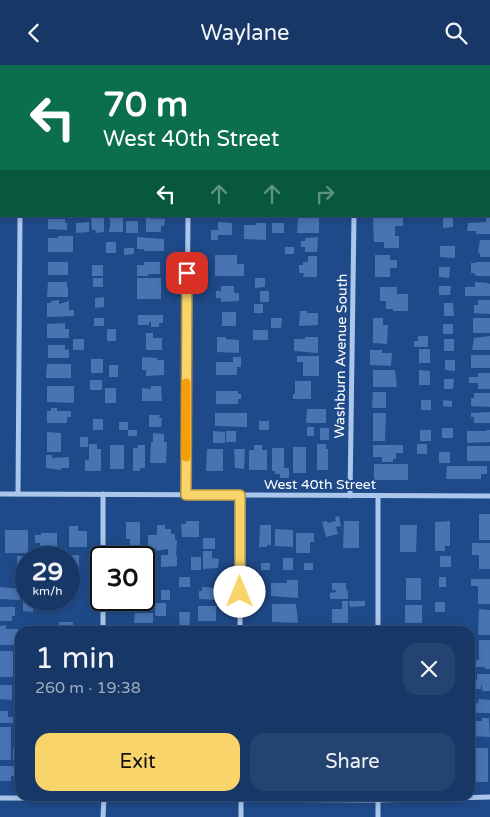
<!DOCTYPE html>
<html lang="en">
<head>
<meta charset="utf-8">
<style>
  :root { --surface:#173867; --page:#244370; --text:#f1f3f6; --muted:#9eacc0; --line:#36527b; --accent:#f9d46b }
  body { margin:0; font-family:"Varela Round",sans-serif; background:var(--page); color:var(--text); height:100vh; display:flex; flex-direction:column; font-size:19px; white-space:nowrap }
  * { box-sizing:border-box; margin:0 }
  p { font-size:16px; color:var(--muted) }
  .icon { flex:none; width:28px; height:28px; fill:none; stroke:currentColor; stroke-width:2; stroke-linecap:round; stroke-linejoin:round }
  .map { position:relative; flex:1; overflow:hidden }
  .details { position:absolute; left:15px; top:561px; width:460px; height:175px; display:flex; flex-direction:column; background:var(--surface); border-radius:15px; box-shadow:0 2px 8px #0003,0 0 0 1px var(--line) }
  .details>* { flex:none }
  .guide { position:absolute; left:0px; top:0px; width:490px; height:152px; box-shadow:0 2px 8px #0003,0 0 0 1px var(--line); background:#0b6e4f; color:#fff; overflow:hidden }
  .speed { position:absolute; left:15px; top:481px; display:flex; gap:10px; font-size:25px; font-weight:700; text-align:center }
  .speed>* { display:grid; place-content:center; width:65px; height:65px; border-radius:50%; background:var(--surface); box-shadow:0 2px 8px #0003,0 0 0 1px var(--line); line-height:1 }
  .speed small { font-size:12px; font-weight:400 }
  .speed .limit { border:2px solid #111; border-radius:8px; background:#fff; color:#111 }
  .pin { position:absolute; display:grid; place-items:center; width:42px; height:42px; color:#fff; margin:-21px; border-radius:10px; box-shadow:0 2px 8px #0006 }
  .me { position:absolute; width:55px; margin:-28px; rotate:0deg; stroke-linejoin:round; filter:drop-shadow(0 0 4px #0008) }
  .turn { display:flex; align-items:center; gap:18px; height:105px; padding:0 20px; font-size:22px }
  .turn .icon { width:65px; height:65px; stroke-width:2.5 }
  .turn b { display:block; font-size:35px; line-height:42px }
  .lanes { display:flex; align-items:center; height:48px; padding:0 20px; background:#0003; justify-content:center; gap:25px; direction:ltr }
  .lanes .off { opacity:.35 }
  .round { display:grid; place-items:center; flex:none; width:52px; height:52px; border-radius:15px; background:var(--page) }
  .head { display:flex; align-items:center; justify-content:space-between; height:85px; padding:0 20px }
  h1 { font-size:30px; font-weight:600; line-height:38px }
  .action { display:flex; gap:10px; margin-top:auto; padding:10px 20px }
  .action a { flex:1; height:58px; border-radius:15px; background:var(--accent); color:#111; font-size:20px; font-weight:600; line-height:58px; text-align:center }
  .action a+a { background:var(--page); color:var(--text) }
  header { display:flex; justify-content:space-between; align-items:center; height:65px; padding:0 20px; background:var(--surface); font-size:22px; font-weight:600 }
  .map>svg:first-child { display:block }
</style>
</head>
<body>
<header><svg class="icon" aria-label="back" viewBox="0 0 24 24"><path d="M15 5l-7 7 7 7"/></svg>Waylane<svg class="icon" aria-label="search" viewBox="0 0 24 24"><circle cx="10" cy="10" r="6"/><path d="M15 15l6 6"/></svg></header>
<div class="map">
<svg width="490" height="752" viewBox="0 0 490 752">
  <rect width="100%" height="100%" fill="#1f4a89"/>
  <g fill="#4874b2">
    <path d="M110 151H123V167H109V164H110Z"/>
    <path d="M310 151H319V168H297L298 153H310Z"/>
    <path d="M443 152H453V162L443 163Z"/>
    <path d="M91 153H104V167L95 168 96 165H92Z"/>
    <path d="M146 153 165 154 164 161H161V167H146Z"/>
    <path d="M373 153H403V161H395V171H399V183H384V177H374Z"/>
    <path d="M486 153H490V169H476V166H467L468 158 486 157Z"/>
    <path d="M48 154H65V158H67V165L48 164Z"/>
    <rect x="126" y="156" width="12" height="12"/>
    <path d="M89 157V167L76 168V158Z"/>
    <path d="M218 157 232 158V170H218V175H211V165H218Z"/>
    <path d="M256 158H266V175L244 174V160H256Z"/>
    <rect x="272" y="158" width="12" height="10"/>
    <path d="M58 171H73V187H48V173H58Z"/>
    <path d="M137 172 164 174V186H144V184H137Z"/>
    <path d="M318 172 317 187H305V182H301V176H305V173Z"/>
    <path d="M480 175H490V192H480V188H478Z"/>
    <rect x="106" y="177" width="10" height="11"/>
    <path d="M440 181H455V193L440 192Z"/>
    <rect x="285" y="182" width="9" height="7"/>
    <path d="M124 183H134V189L124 190Z"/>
    <path d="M215 190H237V199H244V211H215Z"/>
    <path d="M375 190H390V195H397V203H390V212H375Z"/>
    <path d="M308 191H317V212H303L304 208H299V200H303V197H308Z"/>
    <rect x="48" y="197" width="20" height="13"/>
    <path d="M144 197H160V209H148V211H137V200H144Z"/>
    <path d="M476 197H490V211H476L474 208H471V198H476Z"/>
    <rect x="92" y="200" width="11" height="11"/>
    <path d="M439 202H450L449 213 439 212Z"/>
    <rect x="93" y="213" width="10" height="9"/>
    <rect x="137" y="213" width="24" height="21"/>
    <path d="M255 213H265V222L255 223Z"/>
    <path d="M48 217H67V222H68V232H47Z"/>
    <path d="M475 217 488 218 490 219V231H465V222H475Z"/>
    <path d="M221 221H234V228H239V236L221 237V233H216V226H221Z"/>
    <path d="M439 221H451L450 230H439Z"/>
    <path d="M380 222H397V229H408V246H393V244H386V236H380Z"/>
    <rect x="260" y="226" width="9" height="11"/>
    <path d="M104 232V242L95 243V233Z"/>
    <path d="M59 235V239L69 236V245H74V251L47 252V238H51V236Z"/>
    <path d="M478 235H490V249L474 248V240H478Z"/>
    <path d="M444 238H453L454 251H444Z"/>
    <rect x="254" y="239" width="9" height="9"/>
    <path d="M300 246H307V248H318V260L299 261Z"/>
    <rect x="222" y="247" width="14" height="14"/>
    <path d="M138 250H163V258H159V262H151V257H149V260H138Z"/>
    <rect x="94" y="253" width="10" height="8"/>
    <path d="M271 253H282L281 263H271Z"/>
    <path d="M373 253H383V260H388L387 279 373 278Z"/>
    <rect x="473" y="253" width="17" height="15"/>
    <path d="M65 258V264H69V273H47V259Z"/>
    <rect x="443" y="259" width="10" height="10"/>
    <rect x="107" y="264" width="9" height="12"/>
    <rect x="253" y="265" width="15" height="10"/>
    <path d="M146 268H153V273H162V285H146Z"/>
    <path d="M418 271H428V282H414V276H418Z"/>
    <path d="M490 271V285H472L474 273Z"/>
    <path d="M217 272H226V274L239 275V288L217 287Z"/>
    <path d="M305 272H318V288L294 286V274H305Z"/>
    <rect x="73" y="274" width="11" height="11"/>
    <rect x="444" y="274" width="10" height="12"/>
    <path d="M48 280H65V285L69 284V293H48Z"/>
    <rect x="419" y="284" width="11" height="14"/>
    <path d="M370 285H382V288H392L391 301 370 300Z"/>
    <rect x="471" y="290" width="19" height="13"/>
    <path d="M297 291H319V311H303V297H297Z"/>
    <path d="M142 292 157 293V295H164V310L146 311V305H142Z"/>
    <path d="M233 292H241V302H237V310H216V297H233Z"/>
    <rect x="91" y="294" width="12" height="14"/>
    <path d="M445 295H455V306L445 305Z"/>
    <path d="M47 299H71V313H46Z"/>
    <rect x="109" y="300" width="9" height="12"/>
    <path d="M373 305H395L397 322H373Z"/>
    <path d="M419 305 430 306V320H419Z"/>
    <path d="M478 308H490V324H478V318H469V312H478Z"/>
    <path d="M444 314H454L453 324H444Z"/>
    <rect x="90" y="315" width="12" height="10"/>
    <path d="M295 316H311V334H293V329H295Z"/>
    <path d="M47 321H74V338L47 337Z"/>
    <path d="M151 321H161L162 336H142V323L151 324Z"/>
    <rect x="105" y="323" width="11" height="15"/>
    <path d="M216 326H238V329H241V334H238V339H216Z"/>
    <path d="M373 327H386V343H372Z"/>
    <path d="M474 328H490V342L471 341V333H474Z"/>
    <rect x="421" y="335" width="10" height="10"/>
    <path d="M443 335 452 336V342L443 341Z"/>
    <path d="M51 343H57V346H71V352H67V358H47V346H51Z"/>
    <path d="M307 344H326V358H306Z"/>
    <path d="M490 347V358H474V352H471V348Z"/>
    <path d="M215 348H247V362L215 361Z"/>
    <path d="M373 348H386L385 376H373Z"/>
    <path d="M149 350H160L159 353H162L161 362H149Z"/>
    <rect x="93" y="354" width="10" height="11"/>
    <rect x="259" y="356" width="10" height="9"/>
    <rect x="119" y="357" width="9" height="8"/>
    <rect x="307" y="362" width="7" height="9"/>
    <rect x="320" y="363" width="9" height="12"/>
    <rect x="442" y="363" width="11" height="10"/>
    <rect x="128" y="365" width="9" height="6"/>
    <rect x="420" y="365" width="11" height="11"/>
    <path d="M486 365H490V377L467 378V366H486Z"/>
    <path d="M213 366 225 367V378H213Z"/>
    <rect x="226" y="366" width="10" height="11"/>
    <path d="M47 367 61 368V387H47Z"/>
    <path d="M153 368 164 369V377H167L166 398H150L151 377H153Z"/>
    <rect x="80" y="372" width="8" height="10"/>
    <path d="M89 379H97V384H101V406H85V395H89Z"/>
    <path d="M317 379H326V384H328V405H317Z"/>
    <rect x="417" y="379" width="10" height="10"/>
    <rect x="110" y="380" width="14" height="24"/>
    <path d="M138 380H145V403H140V406H133V383H138Z"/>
    <path d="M254 380H262V385H267V405H249V385H254Z"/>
    <path d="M373 380H403V388H396V394H393V397H382V392H373Z"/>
    <rect x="467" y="381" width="23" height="15"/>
    <rect x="293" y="382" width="13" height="26"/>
    <path d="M272 383H284V403H289V413H280V409H275V406H272Z"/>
    <path d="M207 384H223V406H206Z"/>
    <path d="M234 384H245L244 404 235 403Z"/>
    <rect x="439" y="387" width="11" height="11"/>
    <path d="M46 390H52V393L69 392V403H61V405L46 403Z"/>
    <rect x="374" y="399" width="34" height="16"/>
    <path d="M447 401H487V409H481V414H446Z"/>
    <rect x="479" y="449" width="11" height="26"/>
    <path d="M339 451 341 461 336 462 338 469 326 472 322 457 327 456 328 458 336 456 335 452Z"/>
    <path d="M186 456H199V472H182L181 459H186Z"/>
    <path d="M344 456H359V483H343Z"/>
    <path d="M450 456V481H445V486H435V457Z"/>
    <path d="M126 457H140V481H130V474H126Z"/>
    <path d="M157 460H165V464H171V469H175V475H177L176 491H177V501L161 502V490H168V484L156 486V483L148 484V470H157Z"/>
    <path d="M260 460H271V480H267V482H259Z"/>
    <path d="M400 460H417L416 487H400Z"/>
    <path d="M69 461H78V466H87V482H69Z"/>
    <path d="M275 464 293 465V482L275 481Z"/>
    <rect x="5" y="465" width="23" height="23"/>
    <path d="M41 468H57V485H40V478H35V470H41Z"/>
    <path d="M296 468H314V477H310V488H296Z"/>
    <rect x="203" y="473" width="12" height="11"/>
    <path d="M472 478H490V504H479V490H472Z"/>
    <path d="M203 486H212V493L219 494 218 503 203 504Z"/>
    <path d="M66 490H79V503H69V492H66Z"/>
    <rect x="17" y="491" width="9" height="9"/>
    <rect x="440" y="491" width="11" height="11"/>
    <rect x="191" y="492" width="10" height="13"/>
    <rect x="283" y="493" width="10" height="12"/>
    <rect x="261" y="498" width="9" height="7"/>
    <rect x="304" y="498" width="9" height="7"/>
    <rect x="21" y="511" width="5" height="11"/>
    <rect x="179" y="512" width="11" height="10"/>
    <rect x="439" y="512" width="7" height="10"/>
    <rect x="406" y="513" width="15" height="22"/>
    <path d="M471 514H490V539H478V521H471Z"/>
    <path d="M287 515H298V533L271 531V518H287Z"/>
    <path d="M332 518H346V523L348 527V534H330V528L336 527V525H332Z"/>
    <path d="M144 519H149V527H155V535L144 536Z"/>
    <path d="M0 522 20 524V535L0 534Z"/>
    <path d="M202 522 219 523 218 535 199 534V526H202Z"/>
    <rect x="161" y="525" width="9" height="10"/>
    <path d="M23 536H33V547L23 546Z"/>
    <path d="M342 536H348V558H332V544H342Z"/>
    <path d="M349 536H365V541L350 542Z"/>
    <rect x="435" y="537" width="10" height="10"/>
    <path d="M155 538H166V551H157L155 550Z"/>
    <path d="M272 539H296L298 558 272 557Z"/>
    <rect x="405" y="540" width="17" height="18"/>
    <rect x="198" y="541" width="18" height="15"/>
    <path d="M0 542H15V551H12V556H0Z"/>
    <path d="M479 544 490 545V570H478Z"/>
    <path d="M179 547H190L189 566H180Z"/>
    <path d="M135 548H153V558H134Z"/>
    <rect x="59" y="557" width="14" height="9"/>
    <path d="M6 560V564H18L19 580H0V561Z"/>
    <rect x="199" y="560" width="16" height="6"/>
    <rect x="279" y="561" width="18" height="5"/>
    <rect x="130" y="562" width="20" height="4"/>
    <rect x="405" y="562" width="17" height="4"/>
    <rect x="337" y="563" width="13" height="3"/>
    <path d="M479 575H490V604H485V602H474V595H479Z"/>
    <rect x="0" y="586" width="13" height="26"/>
    <path d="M477 609H490V626H482V620H481V624H470V615H477Z"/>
    <rect x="16" y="617" width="4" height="11"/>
    <path d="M0 620H12V635L0 634Z"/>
    <path d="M479 634 490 635V648H478L470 646V640L478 638Z"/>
    <path d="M0 646H8V652H13V658H0Z"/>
    <path d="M482 653H489L490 672 470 671V665H473V656H482Z"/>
    <rect x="0" y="662" width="11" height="33"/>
    <rect x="16" y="664" width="4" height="13"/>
    <rect x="13" y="683" width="7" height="12"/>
    <path d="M474 683H488V717H473V709H476V697H470V687H474Z"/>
    <path d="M0 701H14V711H11V716H0Z"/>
  </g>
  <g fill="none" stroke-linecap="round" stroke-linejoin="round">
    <g stroke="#abc6eb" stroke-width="5">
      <path d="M354 0V1"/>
      <path d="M21 1V0"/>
      <path d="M187 1V0"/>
      <path d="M0 134H1"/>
      <path d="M489 135H490"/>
      <path d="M0 429 490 431"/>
      <path d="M18 429 20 151"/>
      <path d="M103 429V492"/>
      <path d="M186 430 188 151"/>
      <path d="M240 430V566"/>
      <path d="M350 431 354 151"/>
      <path d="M103 535V566"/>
      <path d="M378 566V431"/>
      <path d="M0 733 378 735 490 732"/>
      <path d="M103 752 104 733"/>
      <path d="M241 752V733"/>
      <path d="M378 752V733"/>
    </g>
  </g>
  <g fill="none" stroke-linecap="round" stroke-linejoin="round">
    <defs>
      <path id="route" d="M187 208 186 430H240V527"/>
    </defs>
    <use href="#route" stroke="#a28a46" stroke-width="12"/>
    <use href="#route" stroke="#f9d46b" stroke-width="9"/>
    <path stroke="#f59e0b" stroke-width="9" d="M186 392V318"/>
  </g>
  <g text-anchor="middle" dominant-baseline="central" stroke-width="4" stroke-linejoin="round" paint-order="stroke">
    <g font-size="14" fill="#fff" stroke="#1f4a89">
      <text transform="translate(341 291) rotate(-89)">Washburn Avenue South</text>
      <text x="320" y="419">West 40th Street</text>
    </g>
  </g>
</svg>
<div class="speed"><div>29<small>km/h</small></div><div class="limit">30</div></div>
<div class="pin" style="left:187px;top:208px;background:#d93025"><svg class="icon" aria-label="arrive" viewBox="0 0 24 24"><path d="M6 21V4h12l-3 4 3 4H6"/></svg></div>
<svg class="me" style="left:240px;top:527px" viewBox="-20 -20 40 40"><circle r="19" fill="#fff"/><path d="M0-13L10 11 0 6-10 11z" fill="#f9d46b"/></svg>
<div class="guide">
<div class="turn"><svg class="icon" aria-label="left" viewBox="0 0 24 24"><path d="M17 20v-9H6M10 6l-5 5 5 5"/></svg><div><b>70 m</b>West 40th Street</div></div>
<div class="lanes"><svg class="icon" aria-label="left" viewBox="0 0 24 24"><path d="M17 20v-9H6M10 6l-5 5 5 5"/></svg><svg class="icon off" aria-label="ahead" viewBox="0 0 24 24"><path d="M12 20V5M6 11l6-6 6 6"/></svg><svg class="icon off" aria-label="ahead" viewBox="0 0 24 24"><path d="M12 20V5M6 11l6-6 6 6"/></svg><svg class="icon off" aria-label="right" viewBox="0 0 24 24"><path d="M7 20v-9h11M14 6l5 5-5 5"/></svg></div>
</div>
<section class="details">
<div class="head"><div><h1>1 min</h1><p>260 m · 19:38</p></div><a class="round"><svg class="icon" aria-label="close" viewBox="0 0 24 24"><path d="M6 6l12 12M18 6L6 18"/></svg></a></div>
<div class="action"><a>Exit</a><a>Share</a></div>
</section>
</div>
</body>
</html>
